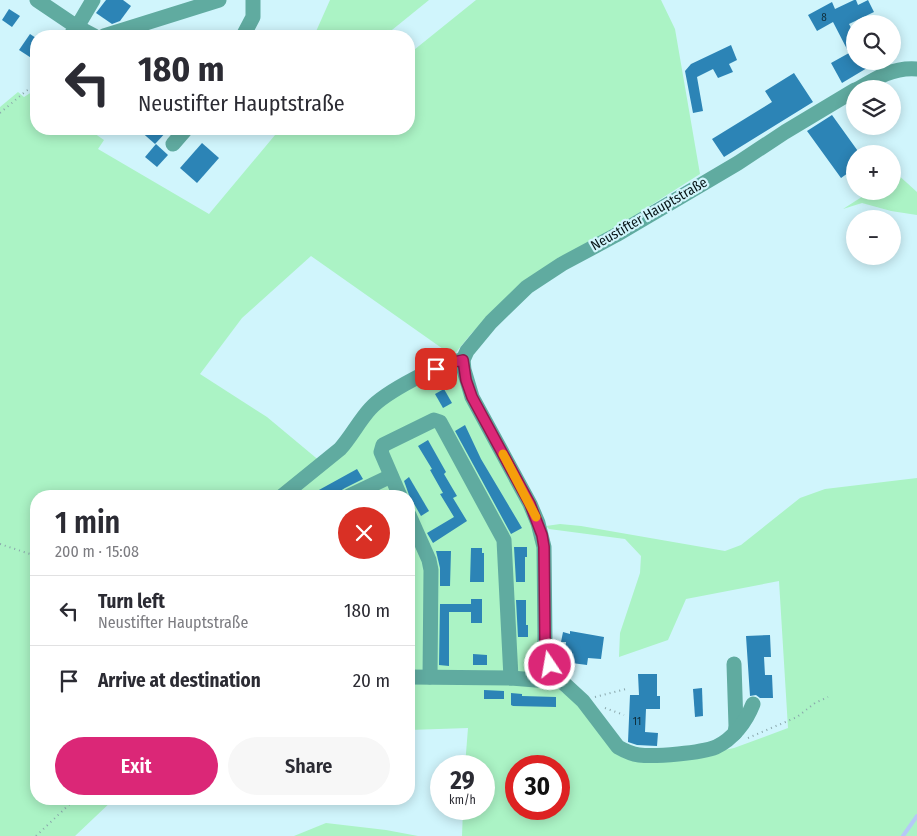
<!DOCTYPE html>
<html lang="en">
<head>
<meta charset="utf-8">
<style>
  :root { --surface:#fff; --page:#f7f7f7; --text:#2b2b33; --muted:#7c7c81; --line:#e1e1e2; --accent:#db2777 }
  body { margin:0; font-family:"Fira Sans Condensed",sans-serif; background:var(--page); color:var(--text); height:100vh; display:flex; flex-direction:column; font-size:19px; white-space:nowrap }
  * { box-sizing:border-box; margin:0 }
  p { font-size:16px; color:var(--muted) }
  .icon { flex:none; width:28px; height:28px; fill:none; stroke:currentColor; stroke-width:2; stroke-linecap:round; stroke-linejoin:round }
  .map { position:relative; flex:1; overflow:hidden }
  .side { position:absolute; left:30px; top:490px; width:385px; height:315px; display:flex; flex-direction:column; background:var(--surface); border-radius:20px; box-shadow:0 2px 12px #0003 }
  .side>* { flex:none }
  .top-card { position:absolute; left:30px; top:30px; width:385px; height:105px; border-radius:20px; box-shadow:0 2px 12px #0003; background:#fff; color:var(--text); overflow:hidden }
  .controls { position:absolute; left:846px; top:15px; display:grid; gap:10px }
  .controls a { display:grid; place-items:center; width:55px; height:55px; border-radius:50%; background:var(--surface); box-shadow:0 2px 12px #0003; font-size:25px }
  .speed { position:absolute; left:430px; top:755px; display:flex; gap:10px; font-size:25px; font-weight:700; text-align:center }
  .speed>* { display:grid; place-content:center; width:65px; height:65px; border-radius:50%; background:var(--surface); box-shadow:0 2px 12px #0003; line-height:1 }
  .speed small { font-size:12px; font-weight:400 }
  .speed .limit { border:8px solid #d22; background:#fff; color:#111 }
  .pin { position:absolute; display:grid; place-items:center; width:42px; height:42px; color:#fff; margin:-21px; border-radius:10px; box-shadow:0 2px 8px #0006 }
  .me { position:absolute; width:55px; margin:-28px; rotate:348deg; stroke-linejoin:round; filter:drop-shadow(0 0 4px #0008) }
  .turn { display:flex; align-items:center; gap:18px; height:105px; padding:0 25px; font-size:22px }
  .turn .icon { width:65px; height:65px; stroke-width:2.5 }
  .turn b { display:block; font-size:35px; line-height:42px }
  .round { display:grid; place-items:center; flex:none; width:52px; height:52px; border-radius:26px; background:var(--page) }
  .overview { display:flex; align-items:center; justify-content:space-between; height:85px; padding:0 25px }
  h1 { font-size:30px; font-weight:600; line-height:38px }
  .cta { display:flex; gap:10px; margin-top:auto; padding:10px 25px }
  .cta a { flex:1; height:58px; border-radius:30px; background:var(--accent); color:#fff; font-size:20px; font-weight:600; line-height:58px; text-align:center }
  .cta a+a { background:var(--page); color:var(--text) }
  ul { padding:0; list-style:none }
  li { display:flex; align-items:center; gap:15px; height:70px; padding:0 25px; border-top:1px solid var(--line) }
  li div { flex:1 }
  li b { display:block; font-size:19px }
  li em { font-style:normal }
  .map>svg:first-child { display:block }
</style>
</head>
<body>
<div class="map">
<svg width="917" height="836" viewBox="0 0 917 836">
  <rect width="100%" height="100%" fill="#d0f5fc"/>
  <g fill="#abf3c5" fill-rule="evenodd">
    <path d="M330 0H429L387 34 388 36H314Z"/>
    <path d="M476 0H661L675 29 700 174 604 235 492 313 471 334 453 356 311 256 242 318 200 374 267 417 321 462 392 397 454 367 536 528 547 672 562 692 572 698 610 745 696 756 734 748 788 728 779 581 686 599 668 640 619 657 620 633 640 573 641 556 625 539 549 529 546 526 560 524 581 526 725 551 741 545 800 498 825 489 917 478V836H462L463 809H484V766H465L468 728 409 730V496H36V799H114L75 836H0V107L18 92 24 97 35 90 36 129H88L104 140 98 149 209 214 280 129H409V54ZM516 766H559V809H516Z"/>
    <path d="M896 173 917 192V215L891 211 862 203 843 209 871 191H892L893 175Z"/>
    <path d="M326 823 386 830 418 836H294Z"/>
  </g>
  <g fill="none" stroke-linecap="round" stroke-linejoin="round">
    <path stroke="#b5c9f6" stroke-width="4" d="M903 836 917 816"/>
  </g>
  <g fill="#2c84b6">
    <path d="M106 0H123L131 6 120 21 112 24 96 13Z"/>
    <path d="M854 0H856L858 5 868 0 874 12 849 24 855 35V61H863L867 68 842 83 831 63 849 53 833 22 817 31 808 15 832 2 835 9Z"/>
    <path d="M9 9 20 16 12 27 2 20Z"/>
    <path d="M30 34 36 38V61L19 50Z"/>
    <path d="M731 45 737 60 729 64 733 72 718 78 713 69 697 77 703 111 693 113 685 71 691 64Z"/>
    <path d="M794 73 813 102 724 157 712 139 772 102 765 91Z"/>
    <path d="M832 115 860 154H855V168L841 178 807 131Z"/>
    <path d="M138 129H169L155 144Z"/>
    <path d="M202 143 219 158 197 183 180 168Z"/>
    <path d="M156 144 168 155 157 167 145 157Z"/>
    <path d="M444 389 452 403 443 408 435 394Z"/>
    <path d="M465 425 481 459 522 528 511 534 455 431Z"/>
    <path d="M428 440 446 472 444 474 457 496 453 498 467 521 433 543 427 533 454 517 440 494 443 493 430 470 432 469 418 446Z"/>
    <path d="M357 469 363 479 345 488 332 496H308Z"/>
    <path d="M409 477 429 511 421 516 409 495 404 481Z"/>
    <path d="M514 547H527V557H525V582H516Z"/>
    <path d="M471 548H482V553H484V582H470Z"/>
    <path d="M436 551H451L450 586H440V568Z"/>
    <path d="M471 599H482V623H471V612H449V666L439 665 440 604H471Z"/>
    <path d="M516 600H526V625H528V637H518Z"/>
    <path d="M570 631 604 637 601 659 588 658 587 665 564 662 566 642H561L563 632 570 634Z"/>
    <path d="M770 635 771 657H764L765 675H772L773 698H760L756 695 750 696 746 636Z"/>
    <path d="M473 654 487 655V665H473Z"/>
    <path d="M638 674H657V696H660V709H646L645 732 658 733 657 746 637 745 628 742 630 695H639Z"/>
    <path d="M702 688 703 716 695 717 693 689Z"/>
    <path d="M484 690 504 691V699H484Z"/>
    <path d="M511 693 522 694V696L556 697V707L513 706 511 705Z"/>
  </g>
  <g fill="none" stroke-linecap="round" stroke-linejoin="round">
    <g stroke="#89a6ab" stroke-width="2" stroke-dasharray="1 4" stroke-linecap="butt">
      <path d="M0 113 26 91 36 85"/>
      <path d="M0 544 36 556"/>
      <path d="M595 697 626 689"/>
      <path d="M605 708 624 715"/>
      <path d="M748 738 797 717 815 703 828 697"/>
      <path d="M36 836 75 799"/>
    </g>
    <g stroke="#60aba0" stroke-width="15">
      <path d="M37 0 77 27 93 0"/>
      <path d="M70 36 77 27 94 36"/>
      <path d="M104 36 219 0"/>
      <path d="M243 36 253 17V0"/>
      <path d="M858 89C876 78 894 67 917 69"/>
      <path d="M173 144 186 129"/>
      <path d="M282 496 340 449C351 437 359 421 370 409 385 392 442 362 463 360"/>
      <path d="M349 496 391 476"/>
      <path d="M400 496 381 452 383 445 434 420 440 422 504 540 511 678"/>
      <path d="M409 515 429 560 431 570 430 677"/>
      <path d="M734 664 736 726 735 733"/>
      <path d="M409 677 511 678 548 681 558 678"/>
      <path d="M753 704C746 722 733 739 716 747 701 753 656 757 639 755 631 754 625 751 618 747L583 701 558 678 550 665 545 642 544 547 538 523 530 504 472 397 464 370 463 360 467 351 491 322 527 287 562 264 616 235 738 163 785 132 855 90"/>
    </g>
  </g>
  <g fill="none" stroke-linecap="round" stroke-linejoin="round">
    <defs>
      <path id="route" d="M436 369 449 363 463 360 466 380 472 397 530 504 542 535 544 547 545 642 550 665"/>
    </defs>
    <use href="#route" stroke="#8e194d" stroke-width="12"/>
    <use href="#route" stroke="#db2777" stroke-width="9"/>
    <path stroke="#f59e0b" stroke-width="9" d="M503 454 536 517"/>
  </g>
  <g text-anchor="middle" dominant-baseline="central" stroke-width="4.5" stroke-linejoin="round" paint-order="stroke">
    <g font-size="11" fill="#102f3d">
      <text x="824" y="17">8</text>
      <text x="637" y="721">11</text>
    </g>
    <g font-size="14" fill="#061315" stroke="#d0f5fc">
      <text transform="translate(649 214) rotate(-30)">Neustifter Hauptstraße</text>
    </g>
  </g>
</svg>
<div class="controls">
<a><svg class="icon" aria-label="search" viewBox="0 0 24 24"><circle cx="10" cy="10" r="6"/><path d="M15 15l6 6"/></svg></a>
<a><svg class="icon" aria-label="layers" viewBox="0 0 24 24"><path d="M12 4l9 5-9 5-9-5zM3 14l9 5 9-5"/></svg></a>
<a>+</a>
<a>−</a>
</div>
<div class="speed"><div>29<small>km/h</small></div><div class="limit">30</div></div>
<div class="pin" style="left:436px;top:369px;background:#d93025"><svg class="icon" aria-label="arrive" viewBox="0 0 24 24"><path d="M6 21V4h12l-3 4 3 4H6"/></svg></div>
<svg class="me" style="left:550px;top:665px" viewBox="-20 -20 40 40"><circle r="17" fill="#db2777" stroke="#fff" stroke-width="3"/><path d="M0-11L8 9 0 5-8 9z" fill="#fff"/></svg>
<div class="top-card">
<div class="turn"><svg class="icon" aria-label="left" viewBox="0 0 24 24"><path d="M17 20v-9H6M10 6l-5 5 5 5"/></svg><div><b>180 m</b>Neustifter Hauptstraße</div></div>
</div>
<section class="side">
<div class="overview"><div><h1>1 min</h1><p>200 m · 15:08</p></div><a class="round" style="background:#d93025;color:#fff"><svg class="icon" aria-label="close" viewBox="0 0 24 24"><path d="M6 6l12 12M18 6L6 18"/></svg></a></div>
<ul>
<li><svg class="icon" aria-label="left" viewBox="0 0 24 24"><path d="M17 20v-9H6M10 6l-5 5 5 5"/></svg><div><b>Turn left</b><p>Neustifter Hauptstraße</p></div><em>180 m</em></li>
<li><svg class="icon" aria-label="arrive" viewBox="0 0 24 24"><path d="M6 21V4h12l-3 4 3 4H6"/></svg><div><b>Arrive at destination</b></div><em>20 m</em></li>
</ul>
<div class="cta"><a>Exit</a><a>Share</a></div>
</section>
</div>
</body>
</html>
